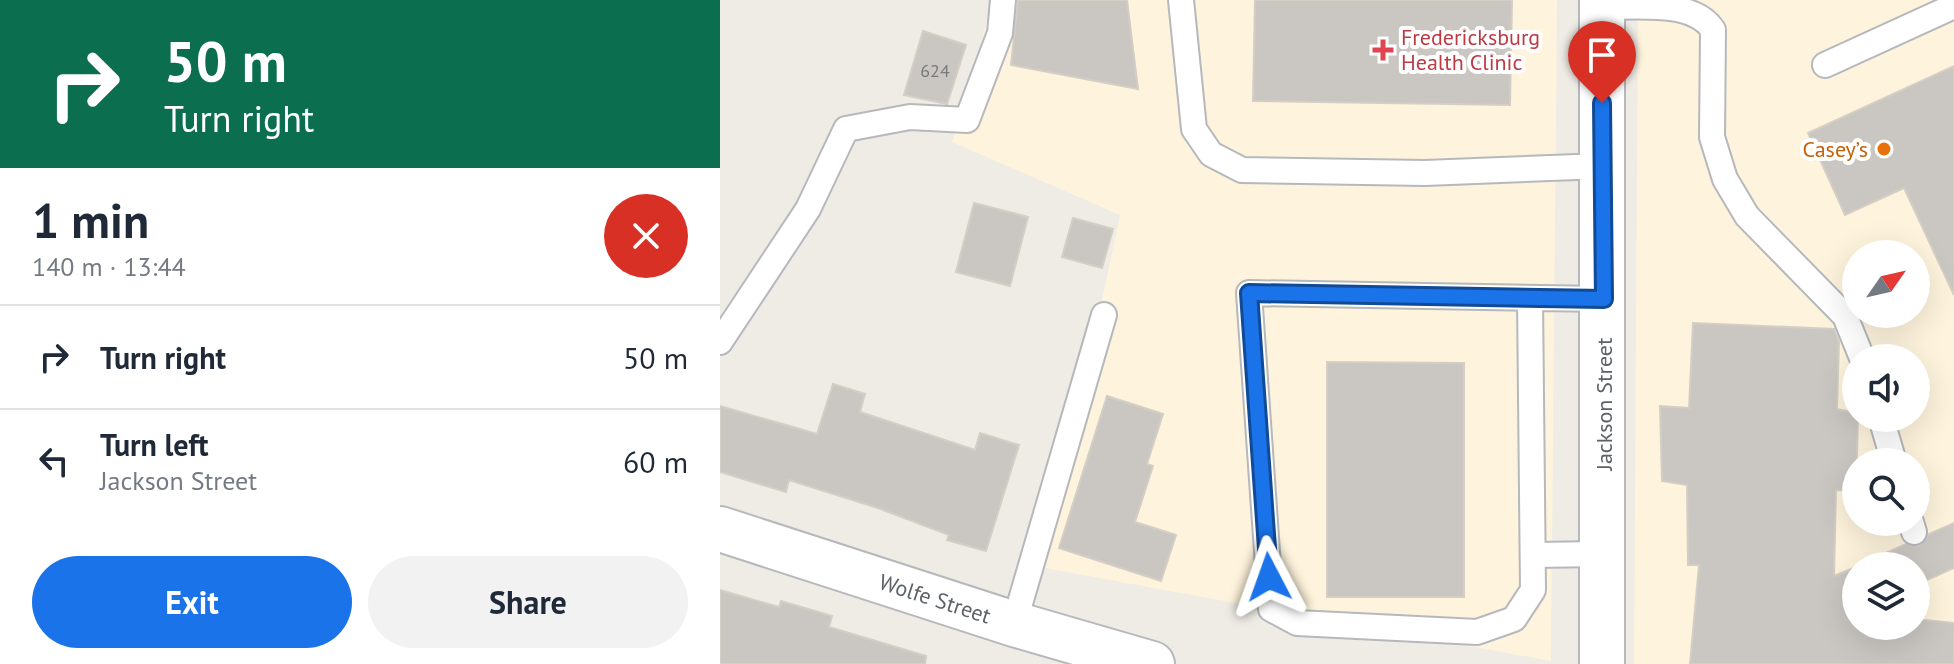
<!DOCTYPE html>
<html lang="en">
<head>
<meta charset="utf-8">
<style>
  :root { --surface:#fff; --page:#f2f2f3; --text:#1f2937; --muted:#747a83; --line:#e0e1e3; --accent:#1a73e8 }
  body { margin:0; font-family:"PT Sans",sans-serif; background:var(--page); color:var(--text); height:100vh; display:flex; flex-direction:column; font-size:30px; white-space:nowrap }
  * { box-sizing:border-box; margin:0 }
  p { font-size:26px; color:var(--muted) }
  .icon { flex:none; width:44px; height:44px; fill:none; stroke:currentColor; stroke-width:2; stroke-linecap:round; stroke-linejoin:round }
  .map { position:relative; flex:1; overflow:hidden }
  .side { display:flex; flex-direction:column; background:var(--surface); width:720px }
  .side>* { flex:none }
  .guide { background:#0b6e4f; color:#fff; overflow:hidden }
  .needle { width:52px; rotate:56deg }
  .tools { position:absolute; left:1122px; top:240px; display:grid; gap:16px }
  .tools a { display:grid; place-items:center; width:88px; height:88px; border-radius:50%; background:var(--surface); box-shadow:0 8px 32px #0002; font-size:40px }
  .pin { position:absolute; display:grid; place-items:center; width:68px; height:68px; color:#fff; margin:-82px -34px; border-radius:50% 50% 50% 0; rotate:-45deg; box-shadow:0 0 8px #0007 }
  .pin .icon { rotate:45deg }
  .me { position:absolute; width:88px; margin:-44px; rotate:356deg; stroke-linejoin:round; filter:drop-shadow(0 0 6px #0008) }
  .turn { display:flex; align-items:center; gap:28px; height:168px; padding:0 32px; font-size:36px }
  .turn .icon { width:104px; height:104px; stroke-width:2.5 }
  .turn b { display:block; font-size:56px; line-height:68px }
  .round { display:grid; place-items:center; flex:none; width:84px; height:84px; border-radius:42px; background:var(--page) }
  .head { display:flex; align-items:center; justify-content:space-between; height:136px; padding:0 32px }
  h1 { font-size:48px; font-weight:600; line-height:60px }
  .action { display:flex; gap:16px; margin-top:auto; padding:16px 32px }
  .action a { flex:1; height:92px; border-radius:48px; background:var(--accent); color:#fff; font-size:32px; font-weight:600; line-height:92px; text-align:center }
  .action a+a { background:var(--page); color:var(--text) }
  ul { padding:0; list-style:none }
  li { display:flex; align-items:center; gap:24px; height:104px; padding:0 32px; border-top:2px solid var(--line) }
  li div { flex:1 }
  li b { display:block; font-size:30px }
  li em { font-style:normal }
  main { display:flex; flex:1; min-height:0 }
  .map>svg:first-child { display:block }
</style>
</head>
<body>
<main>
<section class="side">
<div class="guide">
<div class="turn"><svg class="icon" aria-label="right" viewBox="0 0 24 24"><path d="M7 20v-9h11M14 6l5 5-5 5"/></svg><div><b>50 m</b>Turn right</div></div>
</div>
<div class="head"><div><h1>1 min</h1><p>140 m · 13:44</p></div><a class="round" style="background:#d93025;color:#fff"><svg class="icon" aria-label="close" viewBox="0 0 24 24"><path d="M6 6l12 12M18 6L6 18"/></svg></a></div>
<ul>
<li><svg class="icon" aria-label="right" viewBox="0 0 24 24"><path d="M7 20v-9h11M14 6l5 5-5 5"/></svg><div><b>Turn right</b></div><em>50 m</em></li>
<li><svg class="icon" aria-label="left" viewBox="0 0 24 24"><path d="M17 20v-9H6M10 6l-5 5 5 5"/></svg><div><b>Turn left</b><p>Jackson Street</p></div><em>60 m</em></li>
</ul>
<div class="action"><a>Exit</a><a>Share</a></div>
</section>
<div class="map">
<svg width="1234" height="664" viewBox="0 0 1234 664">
  <rect width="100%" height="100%" fill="#efece5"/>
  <g fill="#fef3dc" fill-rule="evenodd">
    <path d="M273 0H837L831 661 325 568 400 215 232 142Z"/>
    <path d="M918 0H1234V664H914ZM1136 254H1196V314H1136ZM1136 358H1196V418H1136ZM1136 462H1196V522H1136ZM1136 566H1196V626H1136Z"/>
  </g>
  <g fill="#cac7c2" stroke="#d4cec4" stroke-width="2">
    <path d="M298 0H407L418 89 291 65Z"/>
    <path d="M535 0H792L790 105 533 101Z"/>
    <path d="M203 31 246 45 227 104 184 95Z"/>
    <path d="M1234 66V295L1184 188 1125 215 1088 133Z"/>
    <path d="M254 203 308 217 290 286 236 272Z"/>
    <path d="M353 218 393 229 382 268 342 257Z"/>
    <path d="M973 323 1114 329 1119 342 1117 409 1136 413 1138 418 1136 491 1116 490 1114 576 1136 567V612L1133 613 1136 614V626H1196V619L1234 623V664H970L979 565H968L967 485 942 481 940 406 969 408Z"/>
    <path d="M607 362 744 363V597H607Z"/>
    <path d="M113 384 145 394 140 412 255 450 260 433 299 445 266 551 227 540 229 535 158 508 69 480 66 492 0 472V406L97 434Z"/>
    <path d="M387 396 443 414 427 464 433 466 415 522 456 535 441 581 339 548Z"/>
    <path d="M1234 523V568L1196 585V566H1137L1186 544 1199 546 1209 534Z"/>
    <path d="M0 590 59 607 61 601 112 616 109 627 206 656 205 664H0Z"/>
  </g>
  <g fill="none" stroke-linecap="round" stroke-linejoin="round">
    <defs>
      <g id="service">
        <path d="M461 0 474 129 491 154 522 170 705 173 883 166"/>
        <path d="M882 7C918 7 974 0 993 30L992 137 1005 179 1027 216 1125 316 1142 358"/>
        <path d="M1105 65 1234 6"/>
        <path d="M810 298 813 590 794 619 757 632 577 623 551 609 529 293 884 299"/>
        <path d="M0 342 88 209 126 129 190 117 247 120 280 33 283 0"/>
        <path d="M1161 418 1174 462"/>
        <path d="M1191 522 1194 532"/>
        <path d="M813 555 883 554"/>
        <path d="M294 624 384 315"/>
      </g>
      <g id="minor">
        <path d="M882 0V664"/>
        <path id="s1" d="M0 529 294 624 432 664"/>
      </g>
    </defs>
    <use href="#service" stroke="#b6b8bc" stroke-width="28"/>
    <use href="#minor" stroke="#b6b8bc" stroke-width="48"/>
    <use href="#service" stroke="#fff" stroke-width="24"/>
    <use href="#minor" stroke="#fff" stroke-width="44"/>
  </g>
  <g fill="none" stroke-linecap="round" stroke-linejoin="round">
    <defs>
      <path id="route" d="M549 577 529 293 884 299 882 103"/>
    </defs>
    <use href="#route" stroke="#114b97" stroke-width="20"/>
    <use href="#route" stroke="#1a73e8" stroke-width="14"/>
  </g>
  <path fill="#e0444e" stroke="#fff" stroke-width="3" d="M659 38h8v8h8v8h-8v8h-8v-8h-8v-8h8z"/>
  <circle fill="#e8710a" stroke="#fff" stroke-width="3" cx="1164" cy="149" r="8"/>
  <g text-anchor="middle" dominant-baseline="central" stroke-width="8" stroke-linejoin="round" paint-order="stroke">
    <g font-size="18" fill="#787b7d">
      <text x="215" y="70">624</text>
    </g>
    <g font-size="22" fill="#be3a42" stroke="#fff" text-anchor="start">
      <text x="681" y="37">Fredericksburg<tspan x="681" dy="25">Health Clinic</tspan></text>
    </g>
    <g font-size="22" fill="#c56008" stroke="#fff" text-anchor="end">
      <text x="1148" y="149">Casey’s</text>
    </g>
    <g font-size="22" fill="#5d6266" stroke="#fff">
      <text transform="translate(884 404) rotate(-90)">Jackson Street</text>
      <text stroke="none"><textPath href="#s1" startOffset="226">Wolfe Street</textPath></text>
    </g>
  </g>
</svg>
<div class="tools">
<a><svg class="needle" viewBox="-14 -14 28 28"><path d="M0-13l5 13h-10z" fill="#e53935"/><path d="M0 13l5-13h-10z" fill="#747a83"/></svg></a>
<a><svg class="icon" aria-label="sound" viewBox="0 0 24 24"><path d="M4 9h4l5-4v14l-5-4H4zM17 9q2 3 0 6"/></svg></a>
<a><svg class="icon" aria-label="search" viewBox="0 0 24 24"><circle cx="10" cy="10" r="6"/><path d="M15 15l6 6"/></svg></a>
<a><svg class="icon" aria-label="layers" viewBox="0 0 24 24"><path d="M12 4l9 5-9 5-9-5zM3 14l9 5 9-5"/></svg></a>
</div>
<div class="pin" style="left:882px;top:103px;background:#d93025"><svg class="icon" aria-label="arrive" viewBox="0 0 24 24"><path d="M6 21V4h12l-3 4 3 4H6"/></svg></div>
<svg class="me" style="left:549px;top:577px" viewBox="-20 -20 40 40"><path d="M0-17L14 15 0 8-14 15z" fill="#1a73e8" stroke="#fff" stroke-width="4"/></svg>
</div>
</main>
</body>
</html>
